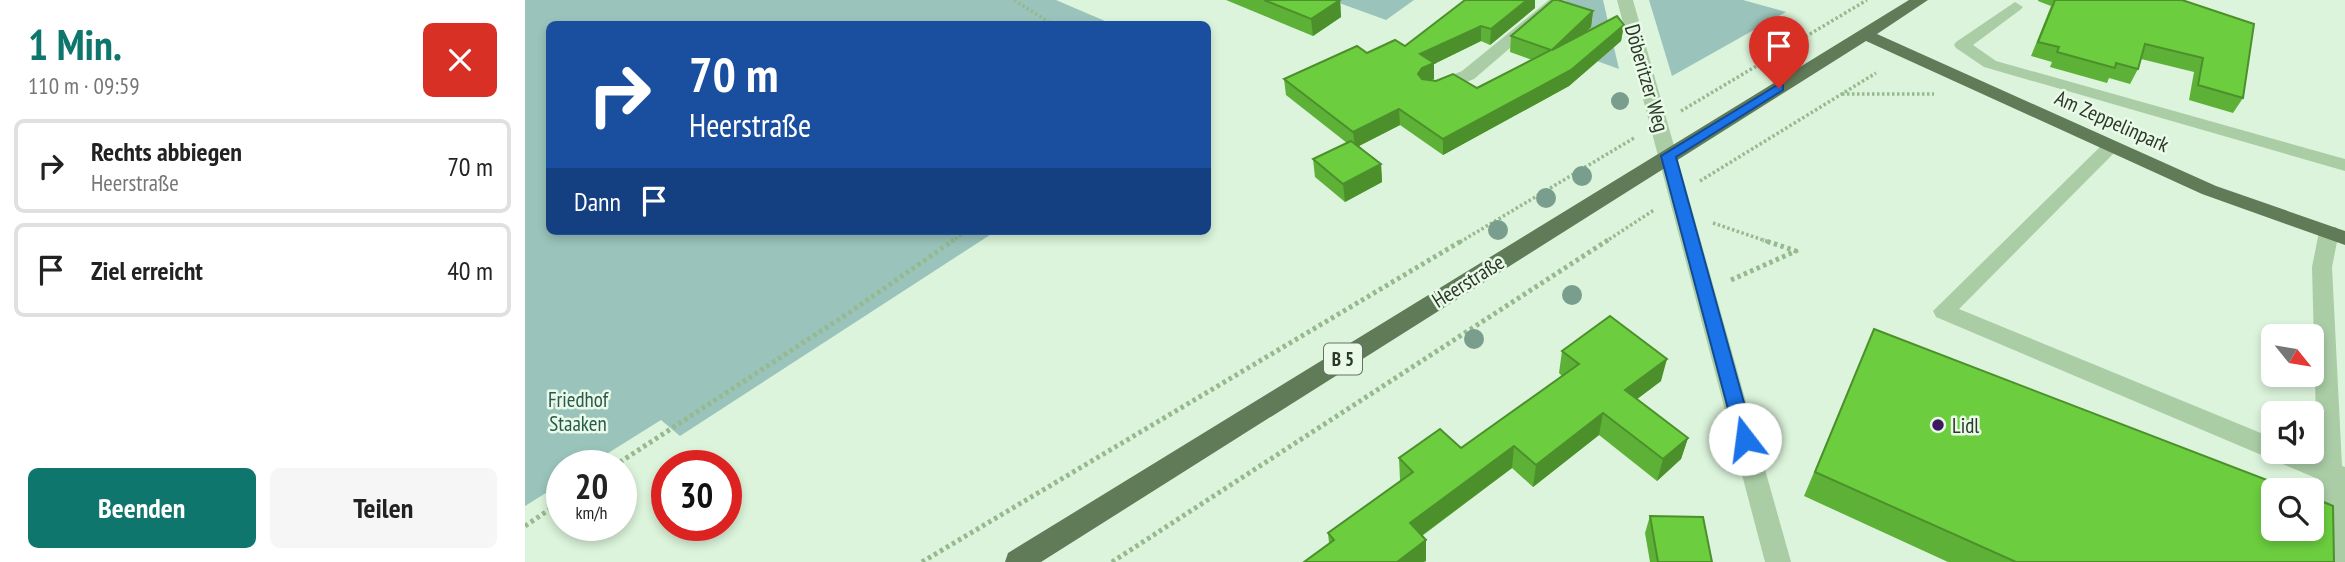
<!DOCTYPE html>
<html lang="de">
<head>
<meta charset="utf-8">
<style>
  :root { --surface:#fff; --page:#f6f6f6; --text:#222; --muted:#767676; --line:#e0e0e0; --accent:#0f766e }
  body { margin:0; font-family:"PT Sans Narrow",sans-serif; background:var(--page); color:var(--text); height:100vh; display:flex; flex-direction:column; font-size:26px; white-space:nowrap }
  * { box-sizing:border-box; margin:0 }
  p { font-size:23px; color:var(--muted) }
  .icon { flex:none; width:38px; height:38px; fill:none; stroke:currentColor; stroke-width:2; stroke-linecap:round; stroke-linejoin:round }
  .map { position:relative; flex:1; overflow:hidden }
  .sheet { display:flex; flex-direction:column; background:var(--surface); width:525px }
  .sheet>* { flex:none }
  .hud { position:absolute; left:21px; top:21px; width:665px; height:214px; border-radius:10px; box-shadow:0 4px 10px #0003; background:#1a4fa0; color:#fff; overflow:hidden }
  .needle { width:46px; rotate:120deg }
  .buttons { position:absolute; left:1736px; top:324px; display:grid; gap:14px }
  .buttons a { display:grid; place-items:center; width:63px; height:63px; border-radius:10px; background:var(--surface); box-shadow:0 4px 10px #0003; font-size:35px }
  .speed { position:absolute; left:21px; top:450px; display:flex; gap:14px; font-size:35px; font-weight:700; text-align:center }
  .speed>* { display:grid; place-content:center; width:91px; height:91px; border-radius:50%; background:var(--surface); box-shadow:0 4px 10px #0003; line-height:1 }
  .speed small { font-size:18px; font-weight:400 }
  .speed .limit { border:10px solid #d22; background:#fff; color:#111 }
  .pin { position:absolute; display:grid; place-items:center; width:60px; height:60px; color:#fff; margin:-72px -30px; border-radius:50% 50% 50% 0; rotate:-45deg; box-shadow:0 0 7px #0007 }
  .pin .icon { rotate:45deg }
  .me { position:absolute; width:77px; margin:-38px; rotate:345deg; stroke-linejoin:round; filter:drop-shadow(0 0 5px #0008) }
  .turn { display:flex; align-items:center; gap:24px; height:147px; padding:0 28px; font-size:32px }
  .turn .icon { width:91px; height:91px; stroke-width:2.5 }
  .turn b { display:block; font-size:49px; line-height:60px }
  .then { display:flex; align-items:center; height:66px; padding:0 28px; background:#0003; gap:14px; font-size:26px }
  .round { display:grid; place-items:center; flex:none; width:74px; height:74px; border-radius:10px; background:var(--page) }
  .headline { display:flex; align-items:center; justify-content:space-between; height:119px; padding:0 28px }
  h1 { font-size:42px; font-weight:600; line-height:52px; color:var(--accent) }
  .action { display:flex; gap:14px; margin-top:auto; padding:14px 28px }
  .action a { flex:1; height:80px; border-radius:10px; background:var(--accent); color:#fff; font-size:28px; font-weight:600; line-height:80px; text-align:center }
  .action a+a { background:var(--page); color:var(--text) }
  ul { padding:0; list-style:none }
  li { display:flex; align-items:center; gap:21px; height:94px; margin:0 14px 10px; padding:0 14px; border:4px solid var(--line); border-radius:10px }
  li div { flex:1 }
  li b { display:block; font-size:26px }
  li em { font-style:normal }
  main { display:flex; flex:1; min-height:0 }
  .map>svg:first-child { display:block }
</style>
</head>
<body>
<main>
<section class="sheet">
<div class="headline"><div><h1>1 Min.</h1><p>110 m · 09:59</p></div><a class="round" style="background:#d93025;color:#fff"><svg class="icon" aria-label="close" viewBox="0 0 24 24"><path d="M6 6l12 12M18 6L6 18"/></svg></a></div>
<ul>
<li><svg class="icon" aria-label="right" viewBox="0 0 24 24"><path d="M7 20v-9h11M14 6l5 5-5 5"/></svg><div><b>Rechts abbiegen</b><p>Heerstraße</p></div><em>70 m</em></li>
<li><svg class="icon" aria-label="arrive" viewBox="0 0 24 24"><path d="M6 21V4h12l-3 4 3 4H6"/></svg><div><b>Ziel erreicht</b></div><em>40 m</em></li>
</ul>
<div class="action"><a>Beenden</a><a>Teilen</a></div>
</section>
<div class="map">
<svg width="1820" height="562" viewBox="0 0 1820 562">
  <rect width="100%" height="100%" fill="#dcf4db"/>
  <g fill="#9ac4bb">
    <path d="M0 0H531L587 24H24V231H471L155 436 136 420 64 465 37 466V483L0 506Z"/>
    <path d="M806 0H889L861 20Z"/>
    <path d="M1041 0H1078L1094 69 1000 35Z"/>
    <path d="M1124 0H1218L1261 12 1147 76Z"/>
  </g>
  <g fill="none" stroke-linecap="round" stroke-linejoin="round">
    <g stroke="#96b990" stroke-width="3.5" stroke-dasharray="2.5 2.5" stroke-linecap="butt">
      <path d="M489 0 527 24"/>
      <path d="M1317 94H1409"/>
      <path d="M1156 111 1342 0"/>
      <path d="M1175 181 1351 73"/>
      <path d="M1188 223 1244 242"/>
      <path d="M426 242 442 231"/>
      <path d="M935 242 1109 138"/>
      <path d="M1080 242 1129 210"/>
    </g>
    <g stroke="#96b990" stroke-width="5" stroke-dasharray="3.5 3.5" stroke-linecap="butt">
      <path d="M1206 280 1271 251 1238 240"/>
      <path d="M89 466 325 312 429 240"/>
      <path d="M0 526 37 501"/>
      <path d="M397 562 938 240"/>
      <path d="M587 562 1083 240"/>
    </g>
    <g fill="#aacda6" fill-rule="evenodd">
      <path d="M1024 0H1041L949 79 916 92H904L902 88 904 84 937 71Z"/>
      <path d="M1092 0H1108L1266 562H1240Z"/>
      <path d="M1490 2 1498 7 1495 10 1448 45 1471 61 1820 159V171L1459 67 1431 48 1429 45 1431 42Z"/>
      <path d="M1586 140 1595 146 1592 150 1434 309 1748 438V452H1780L1792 457 1787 267 1794 232 1797 227H1811L1814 232 1807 267 1817 466 1820 467V562H1795L1793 479 1411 317 1408 311 1580 142Z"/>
    </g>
    <path fill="#607b58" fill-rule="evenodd" d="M1384 0H1403L1352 34 1691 186 1820 231V245L1677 194 1341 41 516 562H480L483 553Z"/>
  </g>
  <g fill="#7a9e8e">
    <circle cx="1095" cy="101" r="9"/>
    <circle cx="1057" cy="176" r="10"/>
    <circle cx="1021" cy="198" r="10"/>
    <circle cx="973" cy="230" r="10"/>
    <circle cx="1047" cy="295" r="10"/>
    <circle cx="949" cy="339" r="10"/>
  </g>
  <g fill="#5db136">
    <path d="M701 0H815L816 17 788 36Z"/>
    <path d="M940 0H1010V8L965 45 956 41 909 64V79L907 80 952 88 1007 60 985 52 986 36 1068 11 1066 27 1061 32 1099 25 1096 41 1044 86 918 155 875 125 834 146 856 164 857 182 820 202 790 177 788 159 822 143 761 95 759 79 842 53 880 46Z"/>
    <path d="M1513 0H1657L1718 98 1708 113 1664 100 1669 72 1616 59 1613 69 1605 84 1584 78 1582 83 1525 67 1527 62 1506 56 1526 6 1513 1Z"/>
    <path d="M1349 329 1809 562H1810H1423L1279 496Z"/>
    <path d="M1037 351 1136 381 1112 399 1163 438 1156 459 1132 481 1074 435 1008 487 987 468 897 536 901 561 804 543 803 533 876 481 875 480 874 458 936 448 1037 376 1034 373Z"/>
    <path d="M1125 516 1187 562H1125L1120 533Z"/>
  </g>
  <g fill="#4c902c">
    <path d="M815 0 816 17 788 36 786 19Z"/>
    <path d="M1002 0H1010V8L965 45 966 29Z"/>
    <path d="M1068 11 1066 27 1026 65 1027 50Z"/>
    <path d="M1099 25 1096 41 1044 86 918 155V139Z"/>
    <path d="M956 26V41L909 64V79L897 84 893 74 895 54Z"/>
    <path d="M874 109 875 125 830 148 828 132Z"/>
    <path d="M856 164 857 182 820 202 818 184Z"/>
    <path d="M1142 359 1136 381 1095 412 1100 390Z"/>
    <path d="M1078 413 1074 435 1008 487 1011 465Z"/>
    <path d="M1163 438 1156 459 1132 481 1138 459Z"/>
    <path d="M989 446 987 468 885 544V523Z"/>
    <path d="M901 540V561L899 562H872Z"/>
  </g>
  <g fill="#6cce3f" stroke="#4c902c" stroke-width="2">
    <path d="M739 0H815L786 19Z"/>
    <path d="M940 0H1002L966 29 956 26 895 54 909 63 897 68 893 74 897 79 911 81 928 74 952 88 1026 50 986 36 1028 0H1033L1068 11 1027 50 1092 16 1099 25 1046 70 918 139 874 109 828 132 759 79 832 46 842 53 870 40 880 46Z"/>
    <path d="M1530 0H1657L1729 24 1718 98 1673 85 1678 58 1620 44 1613 69 1591 63 1590 68 1532 52 1534 47 1513 42Z"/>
    <path d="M826 141 856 164 818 184 788 159Z"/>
    <path d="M1085 316 1142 359 1100 390 1163 438 1138 459 1078 413 1011 465 989 446 885 523 901 540 872 562H779L809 540 803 533 888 472 874 458 915 429 936 448 1054 364 1037 351Z"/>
    <path d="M1349 329 1768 490H1748V528H1787V497L1808 506 1809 562H1810H1491L1290 472Z"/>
    <path d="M1125 516 1178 517 1187 562H1133Z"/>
  </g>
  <path fill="#1a73e8" stroke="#114b97" stroke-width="2" d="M1254 84 1258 85V90L1151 157 1229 439 1227 444 1220 446 1214 444 1211 439 1136 156Z"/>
  <circle fill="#3c1a5d" stroke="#e9fbe8" stroke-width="2.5" cx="1413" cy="425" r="7"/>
  <g text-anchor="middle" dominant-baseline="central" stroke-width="5" stroke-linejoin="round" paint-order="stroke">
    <rect fill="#e9fbe8" stroke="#657262" stroke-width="2" x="799" y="343.5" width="38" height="31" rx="5"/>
    <g font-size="19" font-weight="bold" fill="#2c3828">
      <text x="818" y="359">B 5</text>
    </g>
    <g font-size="21" fill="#2c3828" stroke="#e9fbe8">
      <text transform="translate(1122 78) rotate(74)">Döberitzer Weg</text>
      <text transform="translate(1587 121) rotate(24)">Am Zeppelinpark</text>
      <text transform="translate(943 281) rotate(-32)">Heerstraße</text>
    </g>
    <g font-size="21" fill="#2a584f" stroke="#e9fbe8">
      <text x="53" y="399">Friedhof<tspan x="53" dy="24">Staaken</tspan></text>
    </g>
    <g font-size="21" fill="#2c3828" stroke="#e9fbe8" text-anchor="start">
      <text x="1427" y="425">Lidl</text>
    </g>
  </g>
</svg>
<div class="buttons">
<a><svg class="needle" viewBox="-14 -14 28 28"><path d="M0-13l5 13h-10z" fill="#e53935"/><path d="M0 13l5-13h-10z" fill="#767676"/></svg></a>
<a><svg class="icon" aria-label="sound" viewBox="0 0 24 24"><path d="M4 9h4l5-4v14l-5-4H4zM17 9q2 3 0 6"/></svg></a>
<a><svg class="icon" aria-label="search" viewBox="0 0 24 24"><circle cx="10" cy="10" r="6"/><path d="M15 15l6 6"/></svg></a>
</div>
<div class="speed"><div>20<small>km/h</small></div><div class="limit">30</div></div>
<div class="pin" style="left:1254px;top:88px;background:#d93025"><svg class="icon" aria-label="arrive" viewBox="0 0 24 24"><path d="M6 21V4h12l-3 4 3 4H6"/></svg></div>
<svg class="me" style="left:1220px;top:439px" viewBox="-20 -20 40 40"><circle r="19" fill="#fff"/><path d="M0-13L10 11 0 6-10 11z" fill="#1a73e8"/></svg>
<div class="hud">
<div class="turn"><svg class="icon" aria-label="right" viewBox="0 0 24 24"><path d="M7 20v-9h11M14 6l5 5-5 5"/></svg><div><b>70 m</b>Heerstraße</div></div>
<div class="then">Dann<svg class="icon" aria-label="arrive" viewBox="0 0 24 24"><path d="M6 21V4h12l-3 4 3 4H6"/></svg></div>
</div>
</div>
</main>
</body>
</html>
